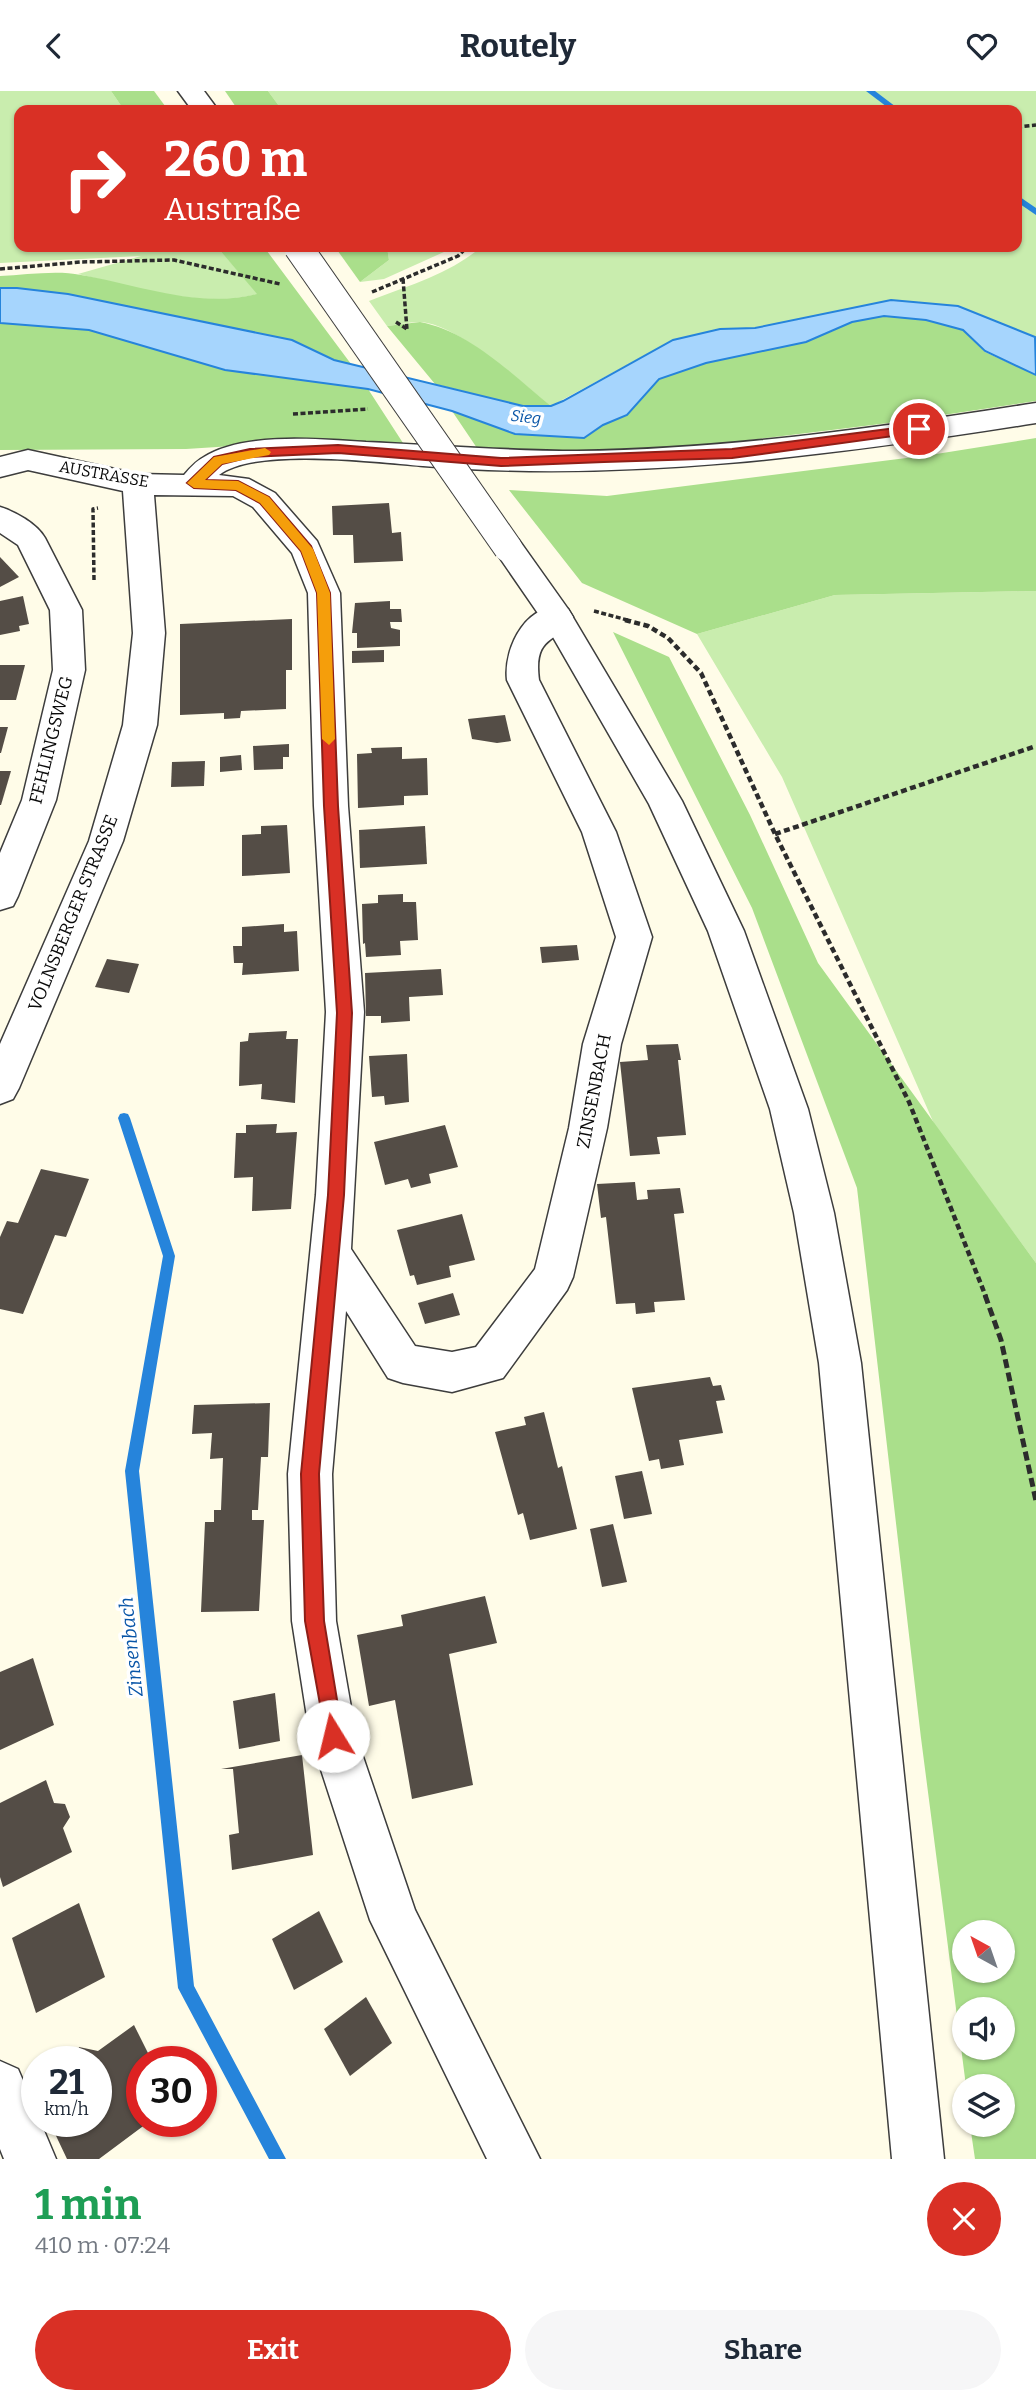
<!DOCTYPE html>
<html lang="en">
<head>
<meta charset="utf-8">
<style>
  :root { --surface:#fff; --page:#f6f6f7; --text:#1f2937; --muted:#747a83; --accent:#d93025 }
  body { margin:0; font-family:Bitter,serif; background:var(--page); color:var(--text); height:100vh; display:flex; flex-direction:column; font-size:26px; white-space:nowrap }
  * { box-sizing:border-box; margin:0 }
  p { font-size:23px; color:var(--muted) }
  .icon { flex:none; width:38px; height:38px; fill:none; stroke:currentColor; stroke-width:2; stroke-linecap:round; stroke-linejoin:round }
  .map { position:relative; height:2068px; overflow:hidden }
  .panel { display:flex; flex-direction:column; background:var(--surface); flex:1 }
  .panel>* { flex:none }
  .guide { position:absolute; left:14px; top:14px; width:1008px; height:147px; border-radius:14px; box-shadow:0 2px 5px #0004; background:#d93025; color:#fff; overflow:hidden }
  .needle { width:46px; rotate:320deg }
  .tools { position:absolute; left:952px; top:1829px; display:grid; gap:14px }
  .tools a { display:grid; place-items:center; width:63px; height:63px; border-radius:50%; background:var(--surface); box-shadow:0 2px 5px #0004; font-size:35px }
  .speed { position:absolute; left:21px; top:1955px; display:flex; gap:14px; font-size:35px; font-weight:700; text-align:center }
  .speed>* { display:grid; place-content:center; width:91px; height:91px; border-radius:50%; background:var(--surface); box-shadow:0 2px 5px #0004; line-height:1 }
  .speed small { font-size:18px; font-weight:400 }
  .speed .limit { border:10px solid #d22; background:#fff; color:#111 }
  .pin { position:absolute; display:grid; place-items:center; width:60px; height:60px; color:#fff; margin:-30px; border:4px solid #fff; border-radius:50%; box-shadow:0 2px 7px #0007 }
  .me { position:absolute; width:77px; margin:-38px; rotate:351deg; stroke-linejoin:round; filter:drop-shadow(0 0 5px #0008) }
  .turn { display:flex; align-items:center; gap:24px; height:147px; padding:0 35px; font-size:32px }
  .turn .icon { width:91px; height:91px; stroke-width:2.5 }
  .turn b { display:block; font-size:49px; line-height:60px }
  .round { display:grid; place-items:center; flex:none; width:74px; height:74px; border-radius:37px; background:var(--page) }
  .head { display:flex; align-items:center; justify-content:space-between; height:119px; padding:0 35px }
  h1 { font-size:42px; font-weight:700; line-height:52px; color:#1e9e55 }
  .action { display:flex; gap:14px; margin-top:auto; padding:14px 35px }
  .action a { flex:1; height:80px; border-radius:42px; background:var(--accent); color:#fff; font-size:28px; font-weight:700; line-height:80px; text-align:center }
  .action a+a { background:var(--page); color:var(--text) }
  header { display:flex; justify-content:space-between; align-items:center; height:91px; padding:0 35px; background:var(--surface); font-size:32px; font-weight:700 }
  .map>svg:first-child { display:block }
</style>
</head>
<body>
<header><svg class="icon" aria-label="back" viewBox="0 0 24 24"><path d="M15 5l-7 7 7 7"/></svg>Routely<svg class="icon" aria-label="heart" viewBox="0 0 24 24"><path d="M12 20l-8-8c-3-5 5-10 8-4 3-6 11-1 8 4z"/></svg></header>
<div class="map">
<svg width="1036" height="2068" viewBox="0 0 1036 2068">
  <rect width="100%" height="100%" fill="#fffce8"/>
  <g fill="#c9edae">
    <path d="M0 0H111L124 19H19V156H217L258 203C199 218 136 196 78 183L141 165 0 172Z"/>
    <path d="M268 0H1036V246L958 215 891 209 755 237 720 238 673 249 551 315C522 292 455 231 419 231 409 231 397 234 387 235L369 210C407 195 450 183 481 156H1017V19H282Z"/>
    <path d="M387 156H455L384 188 360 191 389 169Z"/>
    <path d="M1036 500V1172L935 1035 782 686 697 543 835 504Z"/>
  </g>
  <g fill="#aadf8b" fill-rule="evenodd">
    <path d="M111 0H154L168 19H124Z"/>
    <path d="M225 0H268L282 19H238Z"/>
    <path d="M217 156H264L351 273 334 269 292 249 68 203 17 197H0V185C26 184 56 179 81 184 140 194 198 218 257 203Z"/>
    <path d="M335 156H387L389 169 360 191Z"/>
    <path d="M884 225 926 229 963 239 985 261 1036 284V310L897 331 700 355 481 363 452 320 515 343 584 347 603 334 627 324 659 288 706 272 806 251 852 231Z"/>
    <path d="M420 231C469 240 513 284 551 315H523L435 293 387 235Z"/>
    <path d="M0 232 89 239 225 279 368 298 403 352 308 350 186 358 0 359Z"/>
    <path d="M1036 347V500L835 504 697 543 582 492 509 399 607 405 930 364Z"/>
    <path d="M613 541 669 566 750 724 818 872 1036 1172V2068H975L970 2034H1003V1995H966L921 1647 857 1097 752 817ZM964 1841H1003V1880H964ZM964 1918H1003V1956H964Z"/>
  </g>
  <path fill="#a6d5fd" stroke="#2684db" stroke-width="2" d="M0 197H17L68 203 292 249 334 269 523 315H551L563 310 673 249 720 238 755 237 891 209 958 215 1035 246 1036 284 985 260 963 239 926 229 884 225 852 231 806 251 706 272 659 288 627 324 603 334 584 347 515 343 452 320 368 298 225 279 89 239 0 232Z"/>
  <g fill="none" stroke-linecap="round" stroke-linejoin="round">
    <g fill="#2684db" fill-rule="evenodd">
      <path d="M866 0H875L900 19H891Z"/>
      <path d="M1017 104 1036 117V124L1017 111Z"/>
      <path d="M865 156H873L868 160 865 159Z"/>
      <path d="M124 1022 128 1023 130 1027 175 1165 139 1380 194 1895 286 2068H269L178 1897 125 1380 163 1165 118 1027 120 1023Z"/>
    </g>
  </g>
  <g fill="#544d46">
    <path d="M389 412 392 442 401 441 403 470 354 472 353 444H333L332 415Z"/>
    <path d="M0 466 19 486 0 496Z"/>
    <path d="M23 505 29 533 19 535 20 540 0 544V510Z"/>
    <path d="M390 510V518H401L402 531H390L391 537 400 539V555L357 557V542H352L355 512Z"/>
    <path d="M292 528V579H286V618L241 620 240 627 224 628V622L180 624V533Z"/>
    <path d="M384 559V571L352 572V560Z"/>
    <path d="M0 574H25L16 609H0Z"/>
    <path d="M505 624 511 650 497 652 472 648 468 628Z"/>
    <path d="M0 636H8L1 662H0Z"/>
    <path d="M289 653V666H283V678L254 679 253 655Z"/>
    <path d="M402 656V668L427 667 428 704 404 705V714L358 717 357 663 372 662 371 657Z"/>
    <path d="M241 664 242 679 220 681V666Z"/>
    <path d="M205 670 204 695 171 696 172 671Z"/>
    <path d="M0 680H11L1 714H0Z"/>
    <path d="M287 734 290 782 242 785V744L261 743V735Z"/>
    <path d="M425 735 427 773 360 777 359 739Z"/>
    <path d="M403 803V811H416L418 849 400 850 401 864 366 866 365 852 363 853 362 813 378 812V804Z"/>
    <path d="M284 833V841L297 840 299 880 242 884 243 872H234L233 855H242V836Z"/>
    <path d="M577 854 579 869 542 872 540 856Z"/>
    <path d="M107 868 139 873 129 902 95 896Z"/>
    <path d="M441 878 443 904 409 906 410 930 381 932V925H366L365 882Z"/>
    <path d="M287 940 286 948H298L295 1012 261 1008 262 993 239 995 240 951 248 950 249 942Z"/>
    <path d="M678 953 681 969H678L686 1044 657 1046 660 1063 630 1065 620 971 648 969 646 954Z"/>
    <path d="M407 963 409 1011 385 1014 384 1005 372 1006 369 965Z"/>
    <path d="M277 1033 276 1042 297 1041 291 1118 252 1120 253 1086 234 1087 236 1042H246V1034Z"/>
    <path d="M445 1034 458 1076 429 1083 431 1092 411 1097 408 1088 385 1094 374 1051Z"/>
    <path d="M41 1078 89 1088 66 1146 55 1144 23 1223 0 1218V1146L7 1130 18 1132Z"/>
    <path d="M635 1091 637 1109 648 1108 647 1099 680 1097 684 1122 674 1123 685 1209 654 1211 655 1221 636 1223 635 1212 616 1213 606 1126 601 1127 597 1093Z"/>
    <path d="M462 1123 475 1169 449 1175 451 1186 417 1194 414 1184 410 1185 397 1139Z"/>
    <path d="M453 1202 460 1224 425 1233 418 1212Z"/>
    <path d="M710 1286 713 1295 721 1294 725 1309 716 1310 723 1342 679 1349 684 1374 661 1378 659 1368 649 1370 632 1297Z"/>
    <path d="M270 1312 268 1366H261L258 1419H252V1429H264L259 1520 201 1521 205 1431H214V1419H221L223 1367 210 1368 212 1342 192 1343 194 1314Z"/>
    <path d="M544 1321 558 1377 562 1375 577 1438 530 1449 523 1422 518 1424 495 1341 526 1334 524 1326Z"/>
    <path d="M642 1380 652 1423 624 1428 615 1385Z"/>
    <path d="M613 1433 627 1491 602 1496 590 1438Z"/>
    <path d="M485 1505 497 1552 449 1563 473 1694 412 1708 395 1609 369 1615 357 1544 403 1535 401 1524Z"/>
    <path d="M33 1567 54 1634 0 1659V1581Z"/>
    <path d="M275 1602 280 1650 239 1658 233 1610Z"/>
    <path d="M302 1664 313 1764 232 1779 229 1744 239 1742 233 1678H221Z"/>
    <path d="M46 1689 54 1712 65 1713 70 1726 63 1737 72 1761 3 1796 0 1786V1712Z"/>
    <path d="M79 1812 105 1886 36 1922 12 1847Z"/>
    <path d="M319 1820 343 1871 294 1899 272 1848Z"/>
    <path d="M366 1906 392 1952 350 1985 324 1938Z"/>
    <path d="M134 1934 152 1970H142V2030H150L99 2068H67L49 2030H96V1970H75L79 1956 98 1960Z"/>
  </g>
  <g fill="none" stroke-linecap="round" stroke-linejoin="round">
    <defs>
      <g id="minor">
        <path d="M1036 312V332C834 364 628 392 423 375 377 371 254 356 219 384L249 388 275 402 317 450 340 502 348 715 364 921 351 1158 415 1255 452 1261 476 1256 535 1178 569 1037 583 953 616 846 582 741 507 589C503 556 529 506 568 518L573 526C557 554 533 543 539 589L616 741 652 846 621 953 607 1037 573 1186 567 1199 503 1287 452 1301 403 1292 388 1287 346 1220 332 1383 336 1530 356 1645 415 1819 540 2068H487L370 1829 310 1645 292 1530 288 1383 316 1104 326 921 314 715 308 502 292 462 253 416 233 405 154 404 165 542 157 634 123 750 19 997 13 1008 0 1013V953L89 750 123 634 133 542 123 400 28 379 0 386V366L28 359 138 383 184 384C190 377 196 370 204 366 243 341 320 348 366 351 436 354 507 360 577 360 731 358 884 336 1036 312Z"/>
        <path d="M0 416C16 421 37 433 45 447L82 519 85 579 56 709 18 805 13 815 0 819V762L22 709 53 579 50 519 18 454 0 442Z"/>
        <path d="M0 1970 18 1978 37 2022V2030H40L56 2068H4L0 2058Z"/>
      </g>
      <g id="tertiary">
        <path d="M178 0H204L218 19H192Z"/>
        <path d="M508 446 519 449 568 518 682 710 744 840 808 1018 834 1122 861 1272 944 2068H892L819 1272 794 1122 770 1018 708 840 649 713 546 534 493 457 497 449Z"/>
      </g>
    </defs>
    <use href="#minor" stroke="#3d3d3d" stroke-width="3"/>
    <use href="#tertiary" stroke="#3d3d3d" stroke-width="3"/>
    <g stroke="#2c2c2c" stroke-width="3.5" stroke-dasharray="5 2.5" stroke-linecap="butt">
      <path d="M1017 36 1036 34"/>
      <path d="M0 178 81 171 174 169 280 193"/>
      <path d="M403 188 407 239"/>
      <path d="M372 201 458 165 467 156"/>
      <path d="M396 231 407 238"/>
      <path d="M293 323 368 318"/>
      <path d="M94 489 93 418 98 417"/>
      <path d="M594 520 631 530"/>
    </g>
    <g stroke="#2c2c2c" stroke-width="4.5" stroke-dasharray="6 3.5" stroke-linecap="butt">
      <path d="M625 529 648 535 668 547 701 582 775 743 909 1011 986 1206"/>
      <path d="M775 743 1036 655"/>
    </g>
    <path stroke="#2c2c2c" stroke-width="5" stroke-dasharray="9 4.5" stroke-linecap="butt" d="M985 1204 1001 1249 1036 1410"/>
    <use href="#minor" fill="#fff" fill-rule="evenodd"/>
    <use href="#tertiary" fill="#fff" fill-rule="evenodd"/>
    <defs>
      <path id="tertiary-bridge" d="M298 156 508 457"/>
    </defs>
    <use href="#tertiary-bridge" stroke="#3d3d3d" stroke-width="30" stroke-linecap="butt"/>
    <use href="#tertiary-bridge" stroke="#fff" stroke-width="28"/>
  </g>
  <path fill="#d93025" stroke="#8d1f18" stroke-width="2" d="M919 334 923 335V341L732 367 604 371 501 375 338 362 250 366 222 373 205 389 238 390 269 406 311 455 330 502 338 715 352 922 344 1104 319 1383 324 1530 343 1645 340 1652 333 1655 327 1652 305 1530 301 1383 328 1104 337 922 324 715 317 502 301 460 260 412 236 399 194 397 187 392 214 366 250 358 338 354 501 367 604 363 732 358Z"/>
  <path fill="#f59e0b" d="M265 357 271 361 269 364 222 373 205 389 238 390 269 406 313 458 330 502 335 648 329 654 322 648 317 502 301 460 260 412 236 399 194 397 187 392 214 366Z"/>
  <g text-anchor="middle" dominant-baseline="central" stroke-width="7" stroke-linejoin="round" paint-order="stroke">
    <g font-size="16" font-style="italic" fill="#0855a7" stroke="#fff">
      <text transform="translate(526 326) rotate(6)">Sieg</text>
    </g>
    <g font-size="16" fill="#0a0a0a" stroke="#fff">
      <text transform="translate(104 383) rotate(10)">AUSTRASSE</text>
    </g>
    <g font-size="18" fill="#0a0a0a" stroke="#fff">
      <text transform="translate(51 649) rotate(-76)">FEHLINGSWEG</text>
      <text transform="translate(73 822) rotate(-68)">VOLNSBERGER STRASSE</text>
      <text transform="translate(594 1000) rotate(-79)">ZINSENBACH</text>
    </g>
    <g font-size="19" font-style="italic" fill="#0855a7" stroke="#fff">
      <text transform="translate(131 1556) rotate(-96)">Zinsenbach</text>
    </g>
  </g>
</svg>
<div class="tools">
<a><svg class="needle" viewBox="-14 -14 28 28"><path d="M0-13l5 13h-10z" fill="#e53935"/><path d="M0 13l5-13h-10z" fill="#747a83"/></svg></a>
<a><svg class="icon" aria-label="sound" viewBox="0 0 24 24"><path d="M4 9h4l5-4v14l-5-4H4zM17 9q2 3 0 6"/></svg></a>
<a><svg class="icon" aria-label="layers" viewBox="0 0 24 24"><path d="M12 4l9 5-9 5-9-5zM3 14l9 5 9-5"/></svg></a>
</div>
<div class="speed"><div>21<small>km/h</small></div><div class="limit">30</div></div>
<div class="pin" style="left:919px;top:338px;background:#d93025"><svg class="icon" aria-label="arrive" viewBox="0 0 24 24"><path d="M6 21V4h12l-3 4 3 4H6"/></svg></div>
<svg class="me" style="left:333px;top:1645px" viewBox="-20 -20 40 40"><circle r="19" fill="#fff"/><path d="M0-13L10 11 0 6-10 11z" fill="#d93025"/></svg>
<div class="guide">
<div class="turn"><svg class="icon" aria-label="right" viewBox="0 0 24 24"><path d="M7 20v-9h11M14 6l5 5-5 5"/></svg><div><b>260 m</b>Austraße</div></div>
</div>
</div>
<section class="panel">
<div class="head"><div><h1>1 min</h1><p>410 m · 07:24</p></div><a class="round" style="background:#d93025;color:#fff"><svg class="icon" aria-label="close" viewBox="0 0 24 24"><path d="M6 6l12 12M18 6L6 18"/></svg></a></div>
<div class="action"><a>Exit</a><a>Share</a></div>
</section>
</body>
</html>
